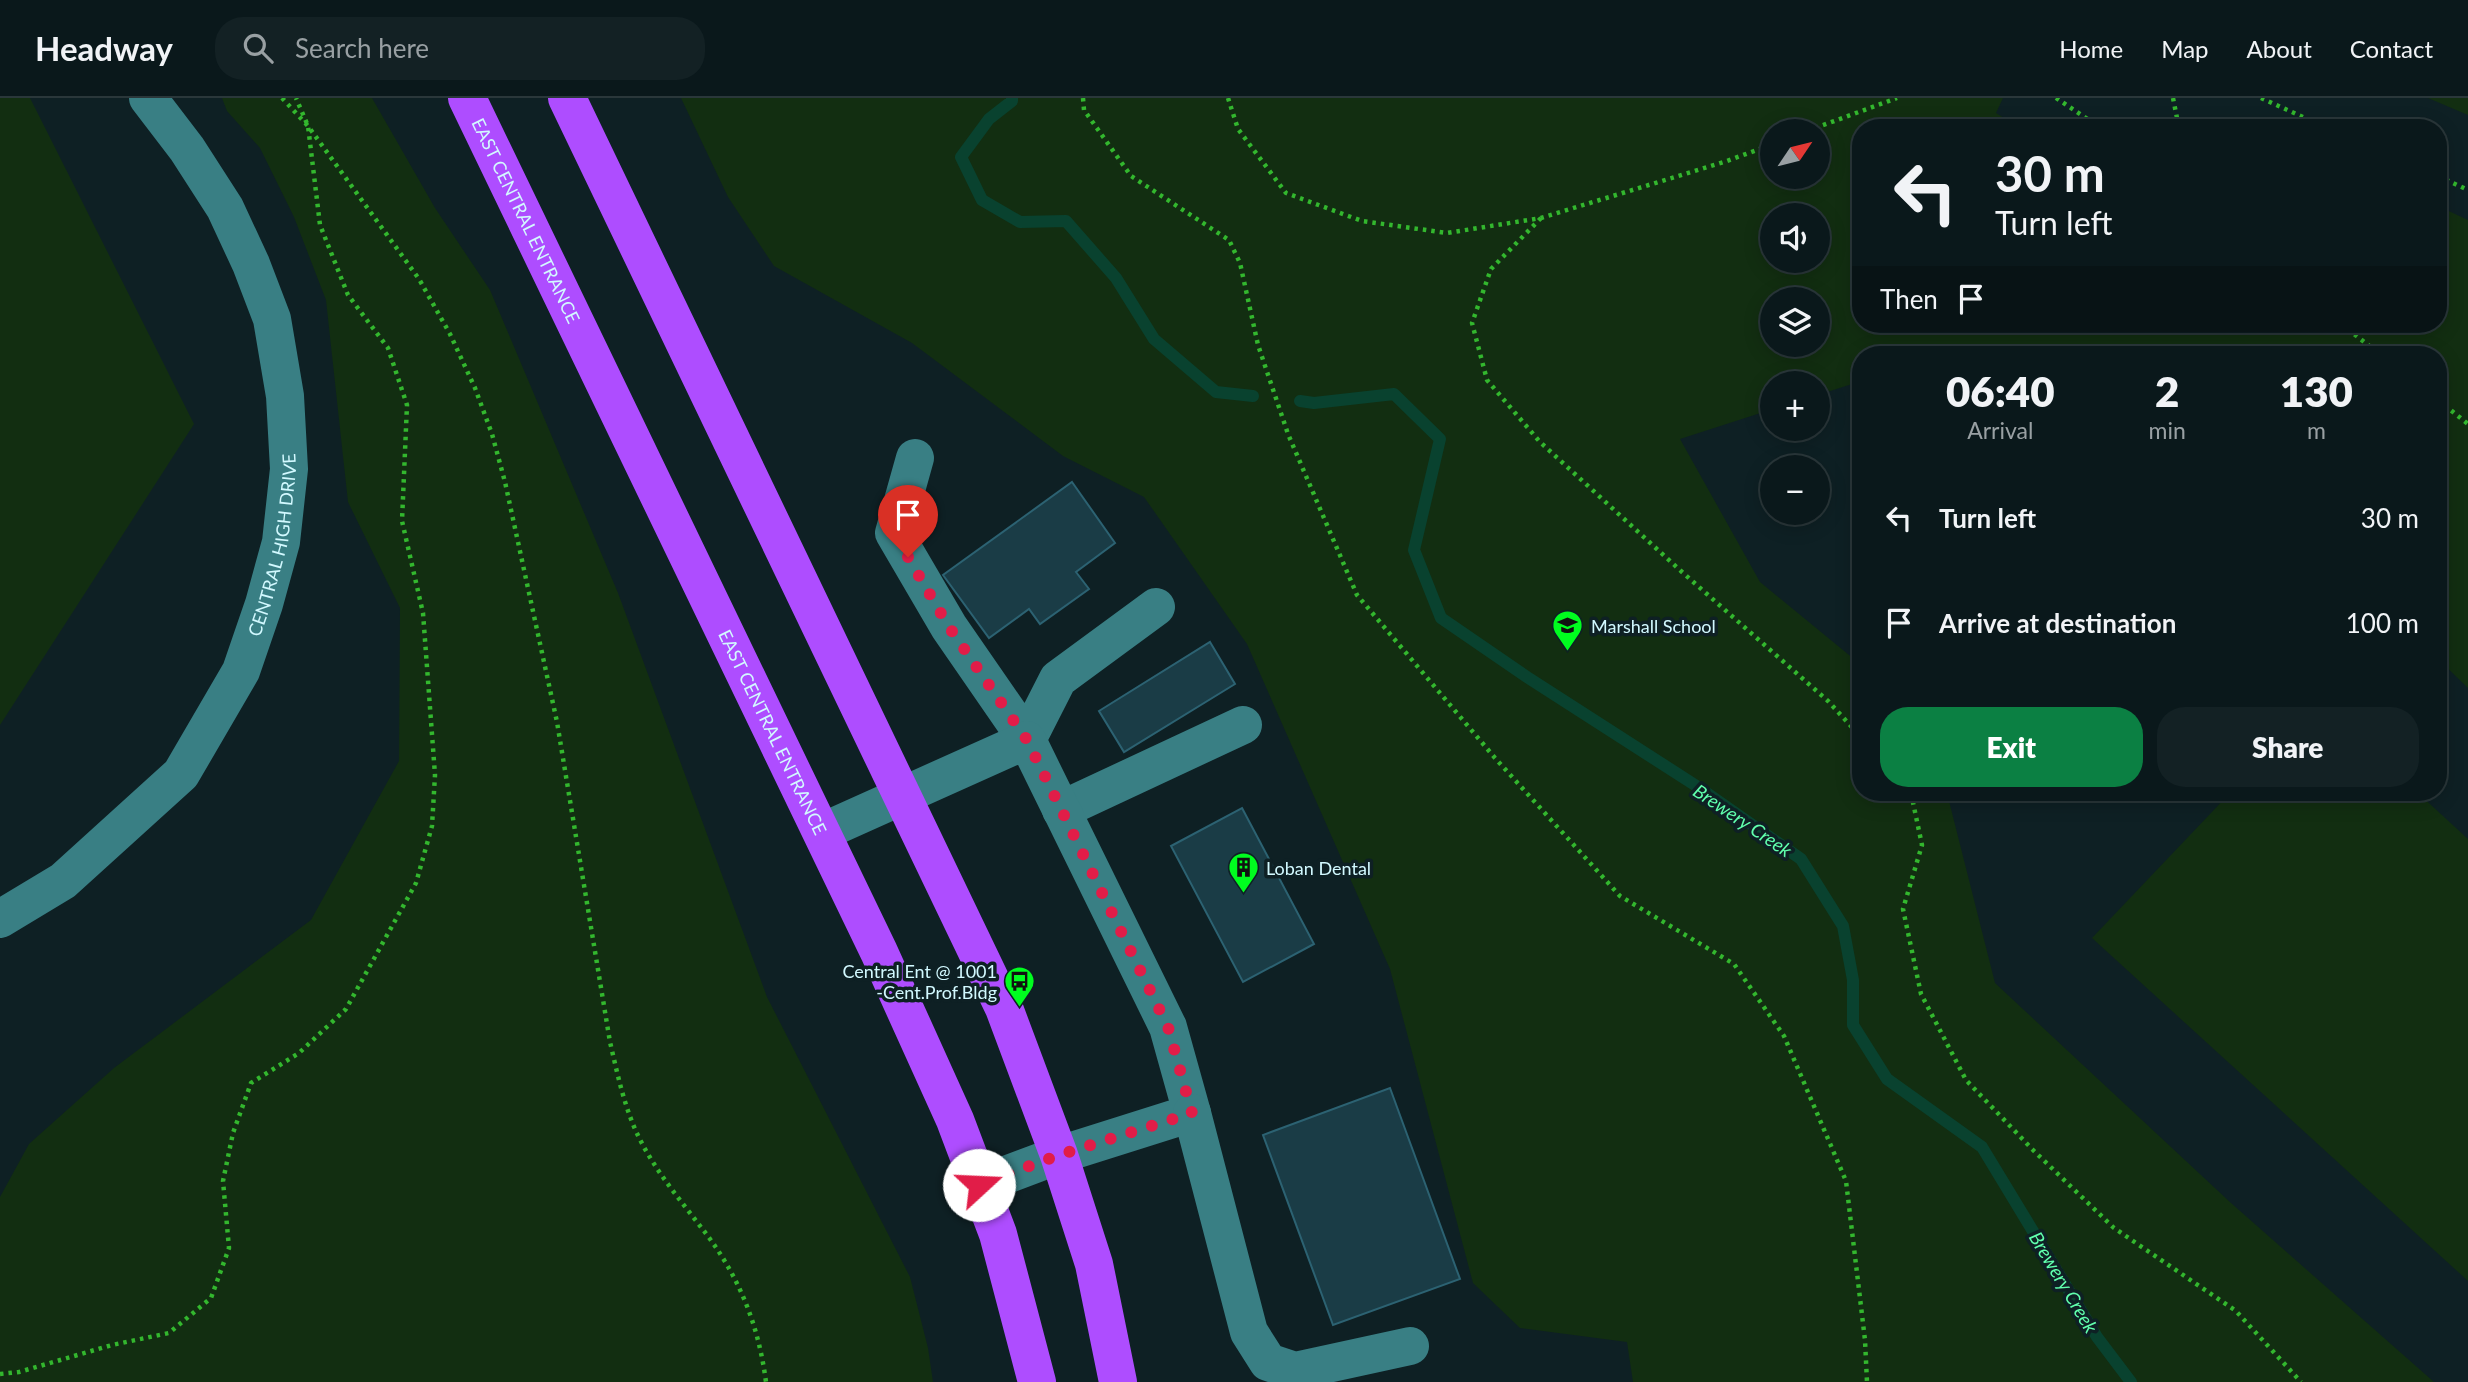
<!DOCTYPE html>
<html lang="en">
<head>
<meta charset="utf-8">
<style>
  :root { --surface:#0a181b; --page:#132124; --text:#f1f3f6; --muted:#99a0a3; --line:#2a373a; --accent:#0b8043 }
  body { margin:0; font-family:Lato,sans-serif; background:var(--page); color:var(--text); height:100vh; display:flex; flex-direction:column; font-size:26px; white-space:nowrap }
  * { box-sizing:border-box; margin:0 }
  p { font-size:23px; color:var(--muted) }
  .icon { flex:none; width:38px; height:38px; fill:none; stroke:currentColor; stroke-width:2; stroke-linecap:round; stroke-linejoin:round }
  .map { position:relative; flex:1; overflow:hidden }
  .panel { position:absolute; left:1852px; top:248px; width:595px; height:455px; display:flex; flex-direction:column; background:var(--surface); border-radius:28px; box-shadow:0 4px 18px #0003,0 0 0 2px var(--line) }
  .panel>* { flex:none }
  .guide { position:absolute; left:1852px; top:21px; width:595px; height:214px; border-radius:28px; box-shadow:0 4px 18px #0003,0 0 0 2px var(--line); background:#0a181b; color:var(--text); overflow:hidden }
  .needle { width:46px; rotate:55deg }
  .fabs { position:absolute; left:1760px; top:21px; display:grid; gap:14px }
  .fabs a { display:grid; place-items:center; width:70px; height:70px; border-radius:50%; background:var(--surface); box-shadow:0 4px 18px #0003,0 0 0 2px var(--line); font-size:35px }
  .pin { position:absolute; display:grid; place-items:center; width:60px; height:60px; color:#fff; margin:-72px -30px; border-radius:50% 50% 50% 0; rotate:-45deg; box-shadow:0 0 7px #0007 }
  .pin .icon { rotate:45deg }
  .me { position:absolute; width:77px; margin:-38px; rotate:70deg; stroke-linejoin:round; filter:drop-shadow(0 0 5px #0008) }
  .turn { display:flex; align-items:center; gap:24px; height:147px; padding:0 28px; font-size:32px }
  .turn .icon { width:91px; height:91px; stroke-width:2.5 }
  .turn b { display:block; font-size:49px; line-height:60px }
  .then { display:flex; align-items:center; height:66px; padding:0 28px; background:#0003; gap:14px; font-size:26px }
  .eta { display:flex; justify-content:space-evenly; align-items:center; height:119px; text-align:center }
  .eta b { font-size:42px; font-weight:800; line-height:49px }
  .button { display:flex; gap:14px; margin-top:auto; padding:14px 28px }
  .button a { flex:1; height:80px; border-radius:28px; background:var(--accent); color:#fff; font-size:28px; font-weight:800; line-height:80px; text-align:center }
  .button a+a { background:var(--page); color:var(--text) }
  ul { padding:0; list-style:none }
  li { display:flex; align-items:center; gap:21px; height:105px; padding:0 28px }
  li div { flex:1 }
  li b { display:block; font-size:26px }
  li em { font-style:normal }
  header { display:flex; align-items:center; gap:42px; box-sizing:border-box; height:98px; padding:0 35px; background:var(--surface); border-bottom:2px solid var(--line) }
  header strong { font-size:33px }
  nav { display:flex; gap:38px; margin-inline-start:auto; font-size:24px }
  .search { width:490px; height:63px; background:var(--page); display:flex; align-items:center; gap:18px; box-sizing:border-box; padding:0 24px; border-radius:28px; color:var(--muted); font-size:26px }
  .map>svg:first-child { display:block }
</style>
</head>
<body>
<header>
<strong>Headway</strong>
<div class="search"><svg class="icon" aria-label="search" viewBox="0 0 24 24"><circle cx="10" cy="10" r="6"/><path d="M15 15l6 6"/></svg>Search here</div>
<nav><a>Home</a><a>Map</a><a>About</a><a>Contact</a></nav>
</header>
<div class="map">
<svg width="2468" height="1284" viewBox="0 0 2468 1284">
  <rect width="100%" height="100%" fill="#0e2024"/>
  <g fill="#122e11" fill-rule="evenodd">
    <path d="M0 0H30L194 326 0 627Z"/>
    <path d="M222 0H372L435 110 490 192 618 495 767 899 910 1179 928 1250 933 1284H0V1099L29 1046 114 970 311 822 399 663 400 510 348 404 326 202 294 119 260 50 227 13Z"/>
    <path d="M681 0H2003L1996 15 2020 30H1860V226H2438V108L2468 122V590L2438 561V257H1860V288L1852 286 1818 297V285H1773V311L1680 341 1760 484 1860 566V695H1947L1995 885 2231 1105 2434 1284H1633L1627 1244 1520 1230 1473 1185 1390 871 1247 546 1144 399 1063 358 912 245 774 168 728 99ZM1818 33V79H1773V33ZM1818 117V163H1773V117ZM1818 201V247H1773V201Z"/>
    <path d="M2428 0H2468V17Z"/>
    <path d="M2230 695H2418L2468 741V1183L2092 840Z"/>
  </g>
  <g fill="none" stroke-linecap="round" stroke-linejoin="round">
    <g stroke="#09422f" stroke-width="12">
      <path d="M1012 0V3L989 21 961 59 982 102 1020 124 1066 123 1116 180 1154 241 1216 294 1253 298"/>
      <path d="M1300 303 1314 305 1394 296 1440 341 1414 452 1441 520 1527 579 1698 689 1801 761 1843 828 1853 882V927L1887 981 1982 1049 2097 1239 2131 1284"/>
    </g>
  </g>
  <g fill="#1a3c46" stroke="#2c6272" stroke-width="2">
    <path d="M1072 384 1115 445 1076 474 1089 491 1040 526 1029 511 989 540 943 477Z"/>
    <path d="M1210 544 1235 586 1124 654 1099 613Z"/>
    <path d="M1242 710 1314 846 1243 884 1171 748Z"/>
    <path d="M1390 990 1460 1181 1333 1227 1263 1037Z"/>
  </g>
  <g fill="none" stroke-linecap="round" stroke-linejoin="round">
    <g stroke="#33b72e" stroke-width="4.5" stroke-dasharray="3.5 5" stroke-linecap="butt">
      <path d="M282 0 308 28 419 181 450 236 475 290 492 336 505 384 557 624 610 944C617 974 623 1003 635 1031 653 1072 684 1106 710 1141 742 1185 759 1231 766 1284"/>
      <path d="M1083 0 1084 12 1131 78 1229 142 1240 165 1258 247 1288 336 1357 497 1495 660 1620 798 1734 866 1784 938 1846 1083 1865 1242 1867 1284"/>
      <path d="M1228 0 1238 31 1286 95 1362 123 1447 135 1541 120 1727 63 1773 46"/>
      <path d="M2056 0 2101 30"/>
      <path d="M2173 0 2179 30"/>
      <path d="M2261 0 2327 30"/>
      <path d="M1807 33 1897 0"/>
      <path d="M2438 78 2468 92"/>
      <path d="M1541 120 1491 171 1472 225 1487 282 1540 344 1682 474 1828 603 1860 638"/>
      <path d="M2341 226 2381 257"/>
      <path d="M2438 302 2468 326"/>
      <path d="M1911 695 1922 747 1903 811 1921 896 1966 982 2033 1052 2114 1130 2236 1213 2301 1284"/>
      <path d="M0 1276 19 1274 112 1247 169 1235 211 1200 229 1150 223 1083 233 1035 251 985 299 955 346 911 416 785 432 728 435 677 423 515 402 423 407 307 388 250 348 197 320 127 308 28 296 0"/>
    </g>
    <g stroke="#397f84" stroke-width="38">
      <path d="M915 360 894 435 949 529 1027 642 1058 581 1156 509"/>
      <path d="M1061 712 1243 627"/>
      <path d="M822 734 1027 642 1168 929 1192 1015 1059 1057 979 1087"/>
      <path id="s1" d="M0 821 63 783 181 676 241 573 264 506 281 444 289 371 285 298 272 221 251 166 225 110 187 51 148 0"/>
      <path d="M1192 1015 1249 1234 1268 1264 1295 1273 1410 1248"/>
    </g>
    <g stroke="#ae4dff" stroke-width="38">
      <path id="s2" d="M467 0 879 854 955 1022 998 1136 1037 1284"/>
      <path d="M567 0 1004 910 1059 1057 1094 1166 1118 1284"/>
    </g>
  </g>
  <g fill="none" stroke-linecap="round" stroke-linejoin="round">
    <path stroke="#e11d48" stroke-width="12" stroke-dasharray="0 21.6" d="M908 459 949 529 1027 642 1168 929 1192 1015 1059 1057 979 1087"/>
  </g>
  <defs>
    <symbol id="school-pin" viewBox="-11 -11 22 30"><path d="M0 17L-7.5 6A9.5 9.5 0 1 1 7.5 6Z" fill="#00fd1f" stroke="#0e2024"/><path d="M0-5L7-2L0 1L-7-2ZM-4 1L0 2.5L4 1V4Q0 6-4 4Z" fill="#111"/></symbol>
    <symbol id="building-pin" viewBox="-11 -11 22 30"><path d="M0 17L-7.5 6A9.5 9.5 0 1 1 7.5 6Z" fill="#00fd1f" stroke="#0e2024"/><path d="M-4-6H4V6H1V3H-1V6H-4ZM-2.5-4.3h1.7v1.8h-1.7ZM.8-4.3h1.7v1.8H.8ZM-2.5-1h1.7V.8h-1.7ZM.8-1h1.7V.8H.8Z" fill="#111"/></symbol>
    <symbol id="bus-pin" viewBox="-11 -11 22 30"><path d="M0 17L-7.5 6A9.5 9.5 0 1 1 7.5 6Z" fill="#00fd1f" stroke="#0e2024"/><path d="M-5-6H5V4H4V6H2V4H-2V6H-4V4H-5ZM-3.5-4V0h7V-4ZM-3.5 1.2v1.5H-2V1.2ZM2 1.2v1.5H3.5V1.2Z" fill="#111"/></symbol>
  </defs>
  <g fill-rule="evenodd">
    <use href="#school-pin" x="1550" y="510" width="35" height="47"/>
    <use href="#building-pin" x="1226" y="752" width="35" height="47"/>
    <use href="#bus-pin" x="1002" y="866" width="35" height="47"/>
  </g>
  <g text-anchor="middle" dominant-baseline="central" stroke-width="7" stroke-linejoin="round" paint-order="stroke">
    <g font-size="18" fill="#d2f9ff" stroke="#0e2024">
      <text stroke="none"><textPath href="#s2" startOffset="136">EAST CENTRAL ENTRANCE</textPath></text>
      <text stroke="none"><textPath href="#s1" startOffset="483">CENTRAL HIGH DRIVE</textPath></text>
      <text stroke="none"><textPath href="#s2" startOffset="704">EAST CENTRAL ENTRANCE</textPath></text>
    </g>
    <g font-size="18" fill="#d2f9ff" stroke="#0e2024" text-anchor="start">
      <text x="1591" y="528">Marshall School</text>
      <text x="1266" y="770">Loban Dental</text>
      <text x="997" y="873" text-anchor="end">Central Ent @ 1001<tspan x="997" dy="21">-Cent.Prof.Bldg</tspan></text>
    </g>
    <g font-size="19" font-style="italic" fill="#60ffad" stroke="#0e2024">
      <text transform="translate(1743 722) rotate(34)">Brewery Creek</text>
      <text transform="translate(2064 1184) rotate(59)">Brewery Creek</text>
    </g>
  </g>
</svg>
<div class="fabs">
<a><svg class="needle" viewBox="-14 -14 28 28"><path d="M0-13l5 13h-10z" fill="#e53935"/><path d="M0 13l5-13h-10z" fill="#99a0a3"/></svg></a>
<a><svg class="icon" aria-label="sound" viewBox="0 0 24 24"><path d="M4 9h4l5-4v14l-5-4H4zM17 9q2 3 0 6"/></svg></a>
<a><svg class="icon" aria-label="layers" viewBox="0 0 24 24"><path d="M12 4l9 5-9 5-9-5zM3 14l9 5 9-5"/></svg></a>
<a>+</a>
<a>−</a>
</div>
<div class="pin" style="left:908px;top:459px;background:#d93025"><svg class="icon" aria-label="arrive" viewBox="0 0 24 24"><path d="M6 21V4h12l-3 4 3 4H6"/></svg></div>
<svg class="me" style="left:979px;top:1087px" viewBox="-20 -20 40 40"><circle r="19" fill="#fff"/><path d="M0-13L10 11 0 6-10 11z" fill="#e11d48"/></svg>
<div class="guide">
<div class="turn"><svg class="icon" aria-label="left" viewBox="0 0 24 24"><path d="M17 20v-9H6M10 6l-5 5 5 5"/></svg><div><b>30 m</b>Turn left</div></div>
<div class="then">Then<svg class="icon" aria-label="arrive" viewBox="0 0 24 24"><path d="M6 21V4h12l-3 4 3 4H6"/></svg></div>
</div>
<section class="panel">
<div class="eta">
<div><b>06:40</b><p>Arrival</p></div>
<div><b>2</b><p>min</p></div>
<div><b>130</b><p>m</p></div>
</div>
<ul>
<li><svg class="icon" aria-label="left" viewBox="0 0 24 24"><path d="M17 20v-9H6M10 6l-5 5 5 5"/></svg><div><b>Turn left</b></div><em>30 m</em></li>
<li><svg class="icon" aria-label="arrive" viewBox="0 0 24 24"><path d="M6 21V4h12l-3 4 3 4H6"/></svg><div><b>Arrive at destination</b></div><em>100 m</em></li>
</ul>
<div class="button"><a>Exit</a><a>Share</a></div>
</section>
</div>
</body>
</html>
